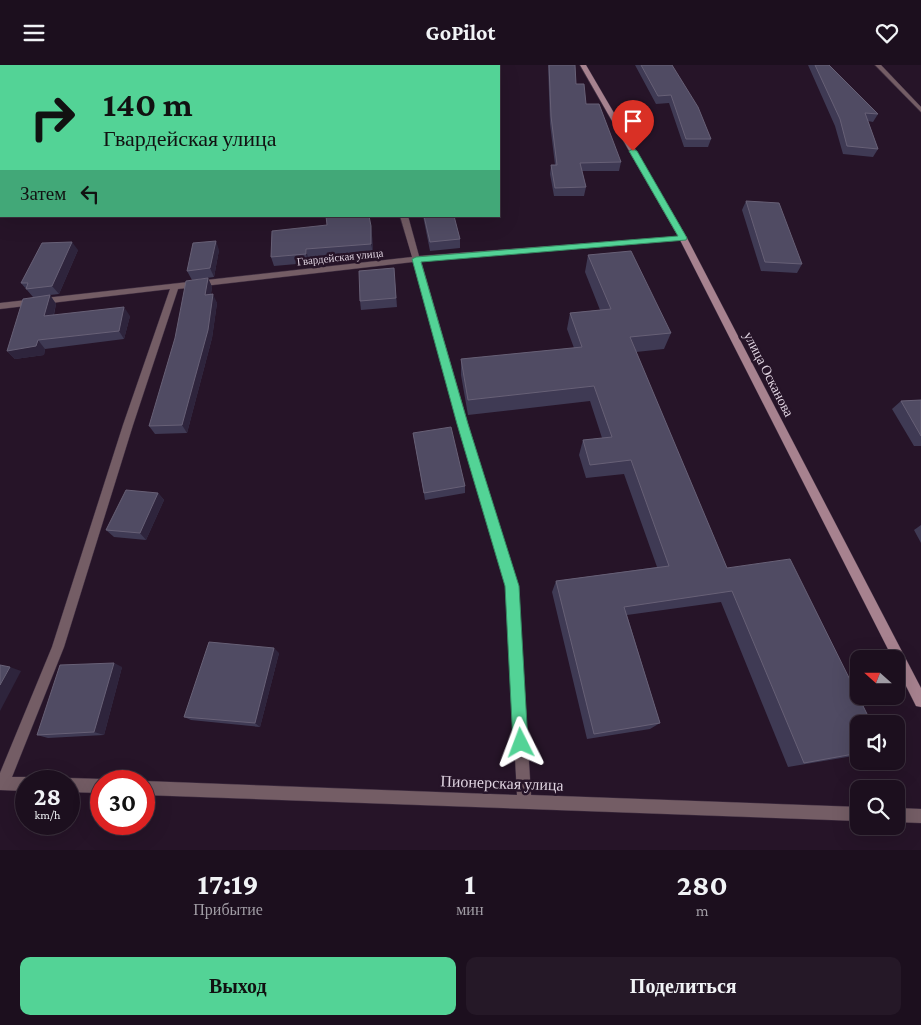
<!DOCTYPE html>
<html lang="ru">
<head>
<meta charset="utf-8">
<style>
  :root { --surface:#1c0f1e; --page:#251827; --text:#f1f3f6; --muted:#a09ca4; --line:#3a2f3c; --accent:#53d396 }
  body { margin:0; font-family:"Crimson Pro",serif; background:var(--page); color:var(--text); height:100vh; display:flex; flex-direction:column; font-size:19px; white-space:nowrap }
  * { box-sizing:border-box; margin:0 }
  p { font-size:16px; color:var(--muted) }
  .icon { flex:none; width:28px; height:28px; fill:none; stroke:currentColor; stroke-width:2; stroke-linecap:round; stroke-linejoin:round }
  .map { position:relative; height:785px; overflow:hidden }
  .sheet { display:flex; flex-direction:column; background:var(--surface); flex:1 }
  .sheet>* { flex:none }
  .banner { position:absolute; left:0px; top:0px; width:500px; height:152px; box-shadow:0 5px 20px #0002,0 0 0 1px var(--line); background:#53d396; color:#111; overflow:hidden }
  .needle { width:32px; rotate:291deg }
  .controls { position:absolute; left:850px; top:585px; display:grid; gap:10px }
  .controls a { display:grid; place-items:center; width:55px; height:55px; border-radius:10px; background:var(--surface); box-shadow:0 5px 20px #0002,0 0 0 1px var(--line); font-size:25px }
  .speed { position:absolute; left:15px; top:705px; display:flex; gap:10px; font-size:25px; font-weight:700; text-align:center }
  .speed>* { display:grid; place-content:center; width:65px; height:65px; border-radius:50%; background:var(--surface); box-shadow:0 5px 20px #0002,0 0 0 1px var(--line); line-height:1 }
  .speed small { font-size:12px; font-weight:400 }
  .speed .limit { border:8px solid #d22; background:#fff; color:#111 }
  .pin { position:absolute; display:grid; place-items:center; width:42px; height:42px; color:#fff; margin:-51px -21px; border-radius:50% 50% 50% 0; rotate:-45deg; box-shadow:0 0 5px #0007 }
  .pin .icon { rotate:45deg }
  .me { position:absolute; width:55px; margin:-28px; rotate:357deg; stroke-linejoin:round; filter:drop-shadow(0 0 4px #0008) }
  .turn { display:flex; align-items:center; gap:18px; height:105px; padding:0 20px; font-size:22px }
  .turn .icon { width:65px; height:65px; stroke-width:2.5 }
  .turn b { display:block; font-size:35px; line-height:42px }
  .then { display:flex; align-items:center; height:48px; padding:0 20px; background:#0003; gap:10px; font-size:19px }
  .eta { display:flex; justify-content:space-evenly; align-items:center; height:85px; text-align:center }
  .eta b { font-size:30px; font-weight:700; line-height:35px }
  .button { display:flex; gap:10px; margin-top:auto; padding:10px 20px }
  .button a { flex:1; height:58px; border-radius:10px; background:var(--accent); color:#111; font-size:20px; font-weight:700; line-height:58px; text-align:center }
  .button a+a { background:var(--page); color:var(--text) }
  header { display:flex; justify-content:space-between; align-items:center; height:65px; padding:0 20px; background:var(--surface); font-size:22px; font-weight:700 }
  .map>svg:first-child { display:block }
</style>
</head>
<body>
<header><svg class="icon" aria-label="menu" viewBox="0 0 24 24"><path d="M4 6h16M4 12h16M4 18h16"/></svg>GoPilot<svg class="icon" aria-label="heart" viewBox="0 0 24 24"><path d="M12 20l-8-8c-3-5 5-10 8-4 3-6 11-1 8 4z"/></svg></header>
<div class="map">
<svg width="921" height="785" viewBox="0 0 921 785">
  <rect width="100%" height="100%" fill="#261428"/>
  <g fill="none" stroke-linecap="round" stroke-linejoin="round">
    <defs>
      <path id="lane" d="M143 1 157 0"/>
      <g id="street">
        <rect x="360" y="0" width="6" height="1"/>
        <path d="M875 0H881L921 42V47Z"/>
        <rect x="0" y="85" width="1" height="4"/>
        <path d="M400 151H408L419 191 683 171 687 173 683 175 421 196 468 359 518 521 531 730 859 742V756L144 730V716L517 730 506 521 458 359 413 197 178 224 133 360 64 582 12 712H26L32 716H26V726L0 725V708L52 582 123 360 170 224 0 244V238L412 192Z"/>
        <path d="M69 713 101 714 106 716H101V728L69 727V716H64Z"/>
        <path d="M896 743 921 744V758L896 757Z"/>
      </g>
      <path id="secondary" d="M580 0H586L687 173 921 623V642L916 641 896 601V594H893L679 173Z"/>
    </defs>
    <use href="#lane" stroke="#402f42" stroke-width="11"/>
    <use href="#street" stroke="#402f42" stroke-width="1"/>
    <use href="#secondary" stroke="#402f42" stroke-width="1"/>
    <use href="#lane" stroke="#745d65" stroke-width="10"/>
    <use href="#street" fill="#745d65" fill-rule="evenodd"/>
    <use href="#secondary" fill="#a7828f" fill-rule="evenodd"/>
  </g>
  <g fill="#3f3a54">
    <path d="M548 0H575L576 19 586 39 621 97 619 106H582L586 122 584 131H554L550 109 551 100H555L550 59Z"/>
    <path d="M635 0H672L711 74 708 82H684L669 38 656 39Z"/>
    <path d="M808 0H829L878 49 873 57 868 56 878 84 873 92 843 89 835 61Z"/>
    <path d="M746 136 802 199 797 208 761 206 742 145Z"/>
    <path d="M423 151H454L460 174V183L430 186Z"/>
    <path d="M272 166 372 170 373 188 308 193V198L274 201 271 192Z"/>
    <path d="M78 185 59 229 50 230 56 239 54 250 130 251 124 274 45 284 44 290 15 294 7 286 33 232 21 218Z"/>
    <path d="M219 185 214 212 192 215 187 206Z"/>
    <path d="M588 190 671 268 664 284 636 287 727 503 859 659V690L788 702 721 537 627 550 660 658 650 664 587 674 552 527 556 516 657 502 624 409 586 413 579 390 583 375 602 373 590 336 468 350 461 310V294L574 283 567 264 570 248 600 245 585 207Z"/>
    <path d="M394 203 397 242 361 245 360 236Z"/>
    <path d="M208 213 212 222 211 229 217 238 212 273 187 368 155 369 149 361Z"/>
    <path d="M921 335V381H914L892 344 901 336Z"/>
    <path d="M413 368 465 421V428L425 435Z"/>
    <path d="M158 428 164 435 146 475 114 472 106 465Z"/>
    <path d="M921 460V478L914 465Z"/>
    <path d="M279 588 260 662 191 655 184 652Z"/>
    <path d="M122 602 104 670 48 673 37 670Z"/>
  </g>
  <g fill="#2e243c">
    <path d="M1 61V70L0 69V64Z"/>
    <path d="M371 161 372 170 373 188 371 179Z"/>
    <path d="M216 176 219 185 214 212 210 203Z"/>
    <path d="M72 177 78 185 59 229 52 221Z"/>
    <path d="M306 184 308 193V198L306 189Z"/>
    <path d="M208 213 212 222 209 239 205 230Z"/>
    <path d="M213 229 217 238 212 273 187 368 182 360Z"/>
    <path d="M50 230 56 239 51 260 44 251Z"/>
    <path d="M124 242 130 251 124 274 119 266Z"/>
    <path d="M38 275 45 284 44 290 15 294 7 286Z"/>
    <path d="M158 428 164 435 146 475 140 468Z"/>
    <path d="M274 583 279 588 260 662 255 658Z"/>
    <path d="M114 598 122 602 104 670 94 667Z"/>
    <path d="M10 602 21 606 0 646V620Z"/>
  </g>
  <g fill="#504b63" stroke="#676076">
    <path d="M390 0H418L419 1H391Z"/>
    <path d="M549 0H575L576 19H584L586 39H599L621 97 580 98 586 122 555 123 551 100H557L551 51Z"/>
    <path d="M641 0H672L698 42 711 74H686L671 30 658 31Z"/>
    <path d="M815 0H829L878 49 865 48 878 84 847 81 840 54Z"/>
    <path d="M0 41H1V61L0 64Z"/>
    <path d="M746 136 779 138 802 199 765 197Z"/>
    <path d="M326 151H369L371 161V179L306 184V189L271 192 272 166 327 160Z"/>
    <path d="M424 151H454L460 174 430 177Z"/>
    <path d="M216 176 210 203 187 206 193 178Z"/>
    <path d="M72 177 52 221 26 224 28 218H21L42 178Z"/>
    <path d="M631 186 671 268 630 272 727 503 790 494 872 659H859V688L804 698 732 526 624 542 660 658 594 669 556 516 669 501 631 395 590 400 583 375 612 372 594 321 468 335 461 294 582 282 570 248 611 244 588 190Z"/>
    <path d="M394 203 396 233 360 236 359 206Z"/>
    <path d="M208 213 205 230 213 229 208 265 182 360 149 361 175 273 186 216Z"/>
    <path d="M50 230 44 251 124 242 119 266 38 275 36 281 7 286 23 234Z"/>
    <path d="M921 335V371L901 336Z"/>
    <path d="M451 362 465 421 424 428 413 368Z"/>
    <path d="M126 425 158 428 140 468 106 465Z"/>
    <path d="M209 577 274 583 255 658 184 652Z"/>
    <path d="M114 598 94 667 37 670 60 600Z"/>
    <path d="M0 600 10 602 0 620Z"/>
  </g>
  <path fill="#53d396" stroke="#368962" d="M633 84 637 86 687 173 686 175 421 197 468 359 519 521 528 678 526 683 521 685 515 683 513 678 505 521 457 359 412 194 416 192 678 171 629 86Z"/>
  <g text-anchor="middle" dominant-baseline="central" stroke-width="5" stroke-linejoin="round" paint-order="stroke">
    <g font-size="11" fill="#dfd3e0" stroke="#261428">
      <text transform="translate(340 192) rotate(-6)">Гвардейская улица</text>
    </g>
    <g font-size="14" fill="#dfd3e0" stroke="#261428">
      <text transform="translate(769 309) rotate(63)">улица Осканова</text>
    </g>
    <g font-size="16" fill="#dfd3e0" stroke="#261428">
      <text transform="translate(502 718) rotate(2)">Пионерская улица</text>
    </g>
  </g>
</svg>
<div class="controls">
<a><svg class="needle" viewBox="-14 -14 28 28"><path d="M0-13l5 13h-10z" fill="#e53935"/><path d="M0 13l5-13h-10z" fill="#a09ca4"/></svg></a>
<a><svg class="icon" aria-label="sound" viewBox="0 0 24 24"><path d="M4 9h4l5-4v14l-5-4H4zM17 9q2 3 0 6"/></svg></a>
<a><svg class="icon" aria-label="search" viewBox="0 0 24 24"><circle cx="10" cy="10" r="6"/><path d="M15 15l6 6"/></svg></a>
</div>
<div class="speed"><div>28<small>km/h</small></div><div class="limit">30</div></div>
<div class="pin" style="left:633px;top:86px;background:#d93025"><svg class="icon" aria-label="arrive" viewBox="0 0 24 24"><path d="M6 21V4h12l-3 4 3 4H6"/></svg></div>
<svg class="me" style="left:521px;top:678px" viewBox="-20 -20 40 40"><path d="M0-17L14 15 0 8-14 15z" fill="#53d396" stroke="#fff" stroke-width="4"/></svg>
<div class="banner">
<div class="turn"><svg class="icon" aria-label="right" viewBox="0 0 24 24"><path d="M7 20v-9h11M14 6l5 5-5 5"/></svg><div><b>140 m</b>Гвардейская улица</div></div>
<div class="then">Затем<svg class="icon" aria-label="left" viewBox="0 0 24 24"><path d="M17 20v-9H6M10 6l-5 5 5 5"/></svg></div>
</div>
</div>
<section class="sheet">
<div class="eta">
<div><b>17:19</b><p>Прибытие</p></div>
<div><b>1</b><p>мин</p></div>
<div><b>280</b><p>m</p></div>
</div>
<div class="button"><a>Выход</a><a>Поделиться</a></div>
</section>
</body>
</html>
